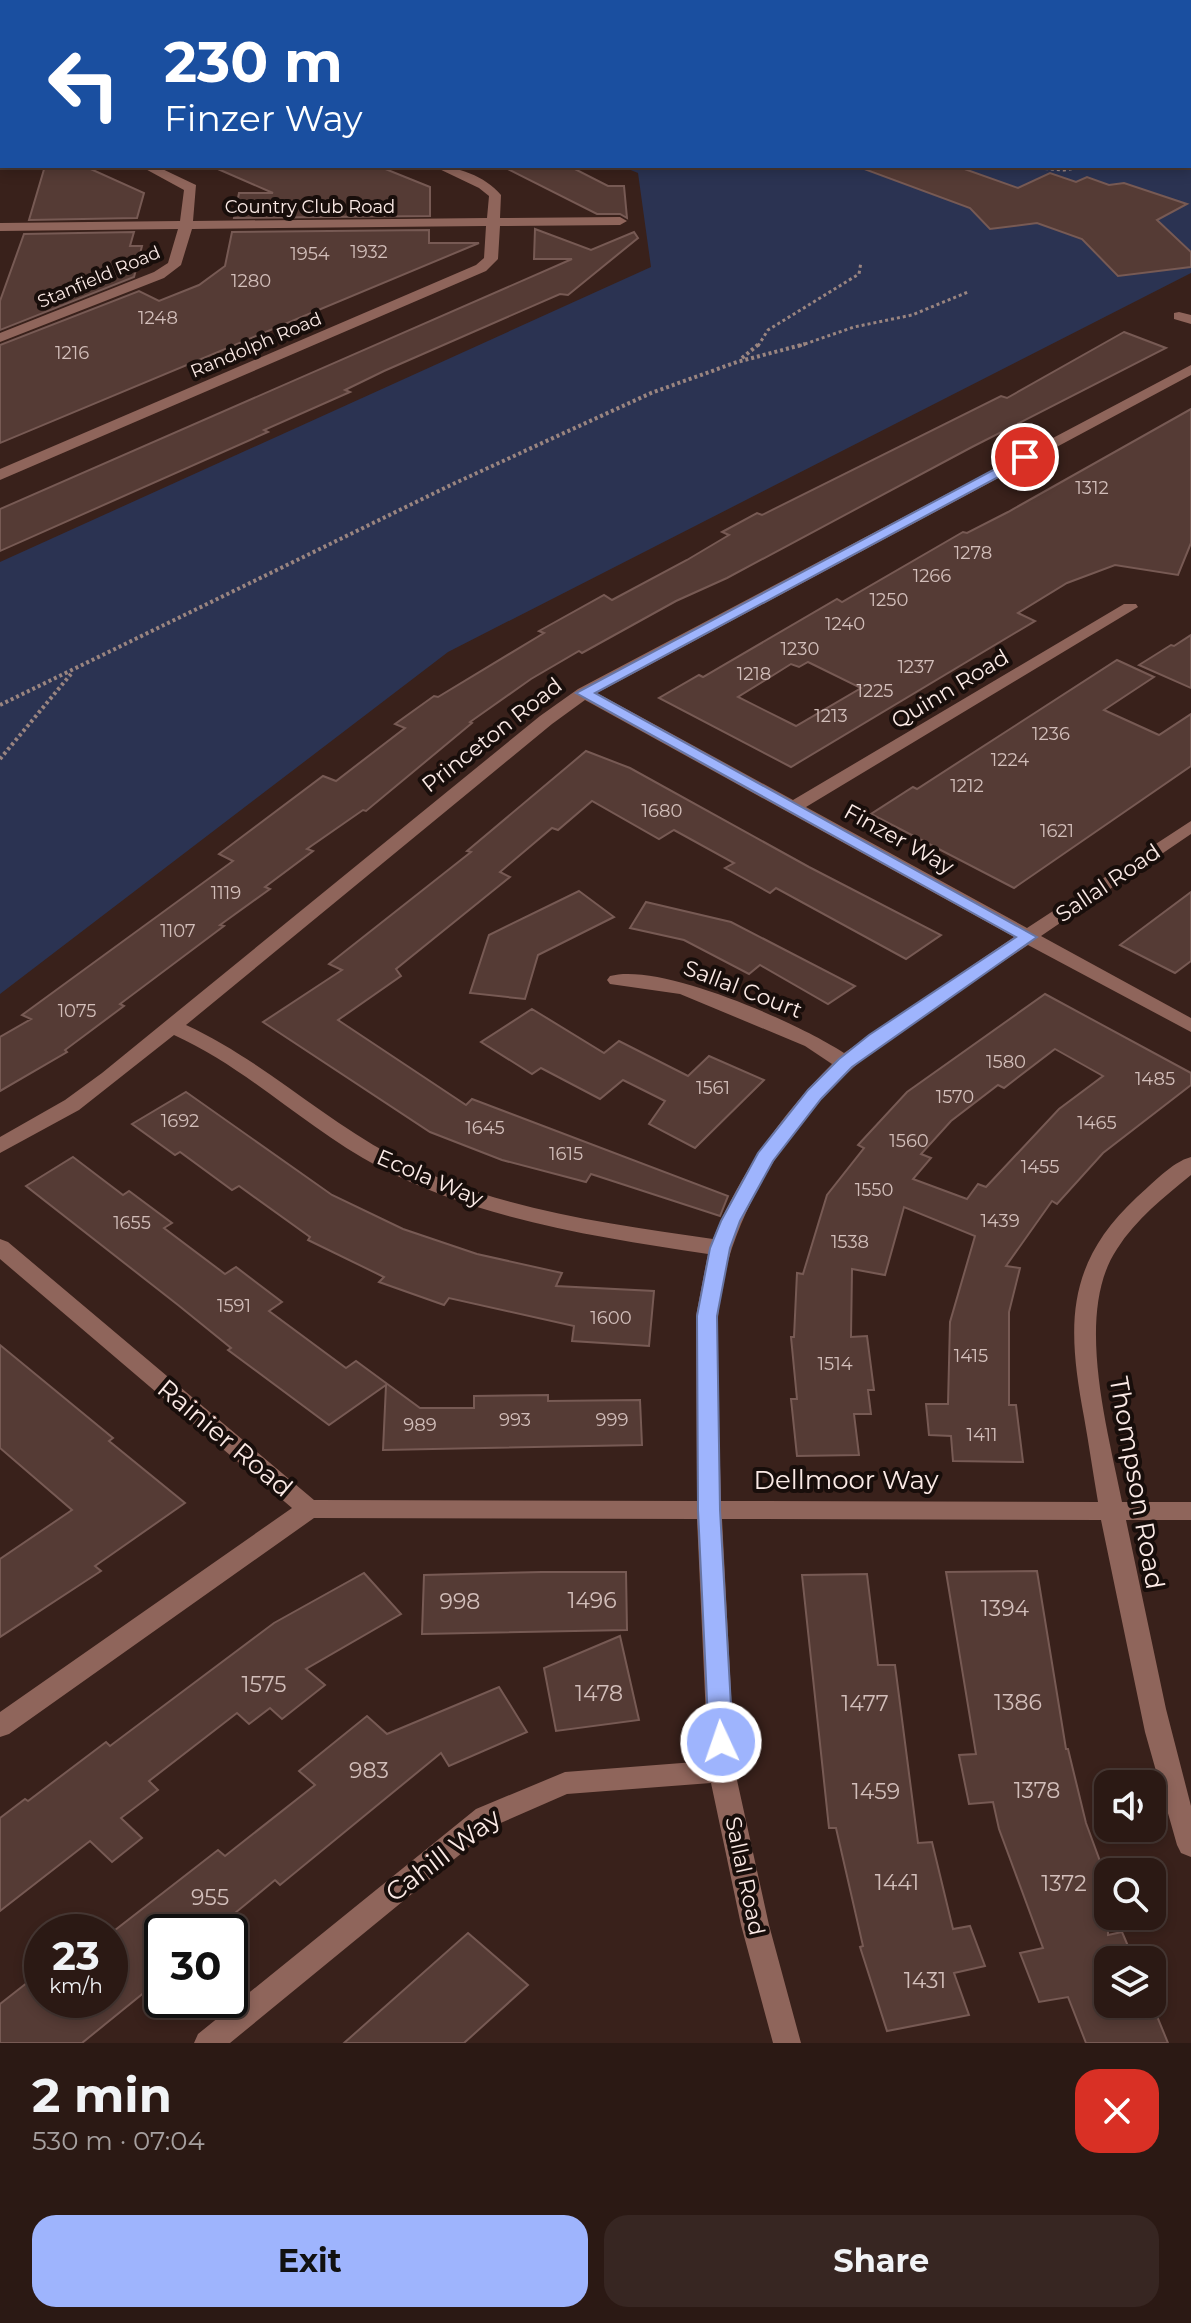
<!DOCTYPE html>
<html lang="en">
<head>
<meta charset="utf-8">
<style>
  :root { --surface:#2b1914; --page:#372622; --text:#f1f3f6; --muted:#a6a0a0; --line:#473834; --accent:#9eb4fd }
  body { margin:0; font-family:Montserrat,sans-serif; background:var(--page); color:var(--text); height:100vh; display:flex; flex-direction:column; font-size:30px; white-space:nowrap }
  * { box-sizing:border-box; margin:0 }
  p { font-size:26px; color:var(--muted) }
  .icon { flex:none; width:44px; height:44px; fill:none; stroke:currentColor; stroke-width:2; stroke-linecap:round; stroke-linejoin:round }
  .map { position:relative; height:2043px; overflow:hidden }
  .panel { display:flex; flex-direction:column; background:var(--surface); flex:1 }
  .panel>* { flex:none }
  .guide { position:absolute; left:0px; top:0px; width:1192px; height:168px; box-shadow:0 4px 12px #0003,0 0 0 2px var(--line); background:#1a4fa0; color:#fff; overflow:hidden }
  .controls { position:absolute; left:1094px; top:1770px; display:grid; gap:16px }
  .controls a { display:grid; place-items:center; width:72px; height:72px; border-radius:16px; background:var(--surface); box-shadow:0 4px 12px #0003,0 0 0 2px var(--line); font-size:40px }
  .speed { position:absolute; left:24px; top:1914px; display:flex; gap:16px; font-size:40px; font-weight:700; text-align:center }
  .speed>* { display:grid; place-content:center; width:104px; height:104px; border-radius:50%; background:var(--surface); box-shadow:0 4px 12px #0003,0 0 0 2px var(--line); line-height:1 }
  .speed small { font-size:20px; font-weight:400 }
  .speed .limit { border:4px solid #111; border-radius:12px; background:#fff; color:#111 }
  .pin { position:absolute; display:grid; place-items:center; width:68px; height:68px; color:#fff; margin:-34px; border:4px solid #fff; border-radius:50%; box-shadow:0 2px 8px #0007 }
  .me { position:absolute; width:88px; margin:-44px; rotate:357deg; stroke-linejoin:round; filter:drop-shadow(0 0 6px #0008) }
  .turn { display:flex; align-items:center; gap:28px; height:168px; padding:0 32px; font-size:36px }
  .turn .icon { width:104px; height:104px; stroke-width:2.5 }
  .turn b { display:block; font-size:56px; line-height:68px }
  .round { display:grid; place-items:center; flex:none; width:84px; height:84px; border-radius:24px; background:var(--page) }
  .headline { display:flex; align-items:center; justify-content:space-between; height:136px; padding:0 32px }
  h1 { font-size:48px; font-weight:700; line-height:60px }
  .button { display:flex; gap:16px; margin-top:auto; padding:16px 32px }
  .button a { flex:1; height:92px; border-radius:24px; background:var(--accent); color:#111; font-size:32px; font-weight:700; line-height:92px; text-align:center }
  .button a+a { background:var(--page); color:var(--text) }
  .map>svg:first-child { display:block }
</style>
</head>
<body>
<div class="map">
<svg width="1191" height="2043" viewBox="0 0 1191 2043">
  <rect width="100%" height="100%" fill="#39211b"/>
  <path fill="#2b3352" d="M0 0H1191V273L448 652 0 994V562L651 267 638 173 621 166H1190V2H2V19Z"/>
  <g fill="#553b35" stroke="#775a54" stroke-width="2" fill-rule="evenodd">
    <path d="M45 166H84L144 193 137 218 29 220Z"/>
    <path d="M211 166H378L430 187V216L234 218 239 193H273Z"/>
    <path d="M502 166H569L608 186H624L627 218 620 214H597Z"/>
    <path d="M865 166H956L1018 188 1050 173 1076 182 1087 177 1109 185 1124 183 1187 204 1157 220 1191 252V267L1118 276 1082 239 1037 223 990 229 970 208 864 169Z"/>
    <path d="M535 229 591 250 634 232 638 238 568 295 560 294 384 371 345 390 350 392 264 430 268 432 0 551V509L572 259H534Z"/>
    <path d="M429 230V243H479L0 443V345L139 291 159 301 199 285 225 266 232 232Z"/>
    <path d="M134 232 130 246H142L134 277 0 330V301L24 234Z"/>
    <path d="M1124 332 1166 348 972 447 727 578 676 601 582 653 579 651 531 679 470 722 472 723 366 811 363 810 307 849 313 851 265 887 270 889 220 925 224 926 120 1004 124 1006 65 1050 67 1052 0 1091V1037L31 1019 22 1015 233 861 219 854 323 776 336 781 405 728 395 724 434 696 438 697 544 633 539 631 604 595 612 600 687 560 729 535 722 532 757 513 762 515 1001 396 1007 398Z"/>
    <path d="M1191 409V543L1178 575 1115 565 1067 583 1018 613 1035 621 791 767 659 698 699 675 703 677 837 599 842 602 963 532 967 533 1008 512ZM808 662 861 688 796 726 738 697 791 664 799 667Z"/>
    <path d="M1191 635V688L1139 665 1171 645 1174 646Z"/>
    <path d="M1117 660 1154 677 1104 710 1159 735 1191 714V766L1014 888 871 814 913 787 917 789Z"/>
    <path d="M586 751 630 768 809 867 941 935 906 959 776 888 770 893 725 868 734 863 674 830 659 839 592 801 558 830 552 828 500 872 510 877 396 969 401 976 338 1020 466 1105 472 1099 728 1196 720 1216 591 1174 586 1182 502 1160 430 1132 263 1022 342 970 329 964 471 852 467 851Z"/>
    <path d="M579 891 614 917 538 955 525 999 470 993 489 935Z"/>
    <path d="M1191 892V961L1175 973 1120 945Z"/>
    <path d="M646 902 731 922 855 986 828 1004 760 965 749 974 684 940 630 928Z"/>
    <path d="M1045 994 1191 1073V1085L1103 1153 1057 1204 1052 1201 1006 1266 1020 1268 1009 1312V1405H1016L1023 1462 953 1461 951 1436 929 1435 926 1404H948L950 1322 975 1236 904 1207 885 1275 852 1269 851 1337 867 1336 874 1390H868L871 1414H854L859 1455 797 1456 791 1399H797L791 1337H794L797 1273 803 1274 827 1195 864 1148 858 1145 907 1092ZM1055 1049 1103 1076 1059 1109 986 1187 978 1184 967 1199 913 1179 931 1158 921 1154 951 1121 998 1085 1004 1088Z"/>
    <path d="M532 1009 604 1053 619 1041 688 1076 709 1056 764 1080 695 1148 649 1124 665 1101 623 1080 600 1099 541 1068 532 1074 481 1042Z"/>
    <path d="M186 1092 332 1195 403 1229 477 1254 562 1273 556 1286 654 1291 649 1346 572 1341 574 1326 449 1298 444 1305 379 1282 384 1277 308 1240 310 1237 239 1186 232 1190 180 1152 175 1155 132 1124Z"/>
    <path d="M73 1157 123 1195 129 1191 172 1223 164 1228 225 1274 236 1267 282 1302 269 1311 346 1368 356 1361 420 1408H474V1396L548 1395V1401L640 1400 642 1445 383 1450 386 1385 329 1425 228 1350 231 1348 178 1305 26 1186Z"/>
    <path d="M0 1345 113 1438 109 1441 185 1503 95 1566 101 1571 0 1637V1559L72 1510 0 1448Z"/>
    <path d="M1037 1571 1066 1749H1068L1086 1823 1108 1883V1935L1122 1932 1134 1960H1108V2004H1152L1168 2043H1086L1068 1997 1039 2002 1020 1953 1043 1948 999 1829 993 1802 969 1804 959 1755 976 1754 946 1572Z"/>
    <path d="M542 1572H626L627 1630 422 1634 424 1575Z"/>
    <path d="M364 1573 401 1614 306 1669 325 1685 282 1719 270 1708 249 1724 237 1713 149 1781 158 1790 121 1818 142 1838 112 1862 90 1841 0 1911V1818L25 1799 28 1801 106 1742 110 1746 274 1623Z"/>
    <path d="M867 1574 878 1665H895L918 1843 932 1842 953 1929 970 1926 985 1966 954 1973 969 2015 887 2031 860 1947 863 1946 836 1828H829L802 1575Z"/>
    <path d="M620 1636 639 1720 556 1731 544 1668Z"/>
    <path d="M499 1687 527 1732 449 1766 441 1753 280 1885 275 1880 212 1932H162V1978L82 2043H0V2004L42 1971V2000H110V1934L218 1850 225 1856 315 1785 299 1771 367 1716 387 1734Z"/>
    <path d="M468 1933 528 1985 464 2043H344Z"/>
  </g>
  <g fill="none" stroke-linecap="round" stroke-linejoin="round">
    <g stroke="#9a8580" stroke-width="3" stroke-dasharray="3 3" stroke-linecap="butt">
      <path d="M758 2 792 0"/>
      <path d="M1040 2 1051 0"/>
      <path d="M1009 166 1064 170 1089 166"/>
      <path d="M758 346 768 330 859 274 861 262"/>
      <path d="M799 346 854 327 912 315 968 292"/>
    </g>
    <g stroke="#9a8580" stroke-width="4" stroke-dasharray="3 3" stroke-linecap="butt">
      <path d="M742 358 759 344"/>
      <path d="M0 705 453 484 651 393 737 362 805 344"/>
      <path d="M0 759 71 674"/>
    </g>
    <g fill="#8f655b" fill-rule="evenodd">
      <path d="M140 166H156L196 185 193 221 487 218 489 196 479 188 433 166C457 166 485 176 501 195L500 218 620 217 627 221 620 225 500 226 498 259 486 271 0 480V469L476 265 484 258 486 226 192 229 181 265 164 278 0 342V333L154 272 168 263 178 229 0 231V223L180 221 184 190Z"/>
      <path d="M1179 312 1191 315V324L1174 319V313Z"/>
      <path d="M1191 365V375L597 693 793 800 1124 604H1136L1138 607 806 807 1027 928 1191 821V834L1041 936 1191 1018V1032L1028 945C970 984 906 1020 854 1067 786 1126 723 1227 718 1318 715 1378 720 1440 721 1501L1098 1502C1093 1473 1089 1445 1084 1417 1067 1326 1065 1264 1137 1197 1152 1184 1172 1162 1191 1157V1175C1164 1197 1136 1219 1117 1249 1074 1313 1108 1430 1122 1502H1191V1520H1126L1166 1709 1191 1806V1857L1181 1853 1177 1845 1145 1732 1101 1520 722 1519 735 1771 769 1925 801 2043H773L741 1925 711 1783 567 1794 496 1825 230 2043H194L198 2034 476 1809 565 1772 708 1761 697 1519 314 1518 9 1734 0 1737V1712L292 1508 0 1259V1239L8 1242 314 1500 697 1501 696 1316 708 1254C596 1237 481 1220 379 1167 307 1129 249 1069 174 1035L79 1110 0 1153V1137L65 1100 102 1073 540 716 578 689ZM585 700 1014 937 844 1053C800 1024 662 962 610 976L607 980 610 984 680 994 805 1046 832 1064C782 1114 740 1173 713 1239 603 1223 490 1209 391 1155 319 1116 260 1059 186 1025L552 724Z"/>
    </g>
  </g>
  <path fill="#9eb4fd" stroke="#6775a4" stroke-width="2" d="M1025 453 1030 454V460L595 693 1037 937 852 1067 821 1099 773 1161 740 1221 730 1248 717 1316 720 1510 733 1742 729 1749 721 1752 713 1749 709 1742 698 1510 697 1316 710 1248 721 1221 758 1153 808 1090 839 1059 869 1035 1016 937 576 693Z"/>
  <g text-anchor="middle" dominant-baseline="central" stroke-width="8" stroke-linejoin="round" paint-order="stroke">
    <g font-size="18" fill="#fbeae6" stroke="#180e0b">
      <text x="310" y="207">Country Club Road</text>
      <text transform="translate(99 277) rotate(-23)">Stanfield Road</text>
      <text transform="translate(256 345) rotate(-23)">Randolph Road</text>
    </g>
    <g font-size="18" fill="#d2beba">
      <text x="369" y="252">1932</text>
      <text x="310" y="254">1954</text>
      <text x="251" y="281">1280</text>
      <text x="158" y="318">1248</text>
      <text x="72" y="353">1216</text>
      <text x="1092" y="488">1312</text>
      <text x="973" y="553">1278</text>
      <text x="932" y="576">1266</text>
      <text x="889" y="600">1250</text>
      <text x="845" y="624">1240</text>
      <text x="800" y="649">1230</text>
      <text x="916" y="667">1237</text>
      <text x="754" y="674">1218</text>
      <text x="875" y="691">1225</text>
      <text x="831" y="716">1213</text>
      <text x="1051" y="734">1236</text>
      <text x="1010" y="760">1224</text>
      <text x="967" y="786">1212</text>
      <text x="662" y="811">1680</text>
      <text x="1057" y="831">1621</text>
      <text x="226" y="893">1119</text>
      <text x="178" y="931">1107</text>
      <text x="77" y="1011">1075</text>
      <text x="1006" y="1062">1580</text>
      <text x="1155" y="1079">1485</text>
      <text x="713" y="1088">1561</text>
      <text x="955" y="1097">1570</text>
      <text x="180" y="1121">1692</text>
      <text x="1097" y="1123">1465</text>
      <text x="485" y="1128">1645</text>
      <text x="909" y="1141">1560</text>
      <text x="566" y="1154">1615</text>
      <text x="1040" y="1167">1455</text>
      <text x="874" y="1190">1550</text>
      <text x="1000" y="1221">1439</text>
      <text x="132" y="1223">1655</text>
      <text x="850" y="1242">1538</text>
      <text x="234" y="1306">1591</text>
      <text x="611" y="1318">1600</text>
      <text x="971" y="1356">1415</text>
      <text x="835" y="1364">1514</text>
      <text x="515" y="1420">993</text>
      <text x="612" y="1420">999</text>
      <text x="420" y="1425">989</text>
      <text x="982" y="1435">1411</text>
    </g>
    <g font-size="22" fill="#fbeae6" stroke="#180e0b">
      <text transform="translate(950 689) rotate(-31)">Quinn Road</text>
      <text transform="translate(492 735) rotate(-38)">Princeton Road</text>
      <text transform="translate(899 839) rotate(29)">Finzer Way</text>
      <text transform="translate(1108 883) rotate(-34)">Sallal Road</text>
      <text transform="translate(743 989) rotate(21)">Sallal Court</text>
      <text transform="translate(430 1178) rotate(23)">Ecola Way</text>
      <text transform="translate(745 1876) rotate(78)">Sallal Road</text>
    </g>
    <g font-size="22" fill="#d2beba">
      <text x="592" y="1600">1496</text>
      <text x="460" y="1601">998</text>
      <text x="1005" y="1608">1394</text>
      <text x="264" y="1684">1575</text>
      <text x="599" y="1693">1478</text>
      <text x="1018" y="1702">1386</text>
      <text x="865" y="1703">1477</text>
      <text x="369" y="1770">983</text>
      <text x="1037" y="1790">1378</text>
      <text x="876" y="1791">1459</text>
      <text x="897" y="1882">1441</text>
      <text x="1064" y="1883">1372</text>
      <text x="210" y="1897">955</text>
      <text x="925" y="1980">1431</text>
    </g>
    <g font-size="26" fill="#fbeae6" stroke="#180e0b">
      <text transform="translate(225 1438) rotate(40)">Rainier Road</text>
      <text x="846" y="1480">Dellmoor Way</text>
      <text transform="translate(1137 1483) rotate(80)">Thompson Road</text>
      <text transform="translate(443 1855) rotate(-37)">Cahill Way</text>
    </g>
  </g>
</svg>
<div class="controls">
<a><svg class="icon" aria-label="sound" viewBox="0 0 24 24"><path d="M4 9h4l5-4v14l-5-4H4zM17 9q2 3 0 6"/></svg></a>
<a><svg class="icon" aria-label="search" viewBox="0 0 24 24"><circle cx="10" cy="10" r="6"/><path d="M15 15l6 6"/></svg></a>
<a><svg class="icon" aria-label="layers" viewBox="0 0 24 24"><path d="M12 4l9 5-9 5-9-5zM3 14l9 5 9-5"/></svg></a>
</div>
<div class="speed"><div>23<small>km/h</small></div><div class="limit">30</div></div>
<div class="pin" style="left:1025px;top:457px;background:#d93025"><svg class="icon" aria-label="arrive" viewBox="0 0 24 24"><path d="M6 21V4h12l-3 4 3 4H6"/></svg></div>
<svg class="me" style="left:721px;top:1742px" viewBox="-20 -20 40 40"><circle r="17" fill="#9eb4fd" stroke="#fff" stroke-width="3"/><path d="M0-11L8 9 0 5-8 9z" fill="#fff"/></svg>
<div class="guide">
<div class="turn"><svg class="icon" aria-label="left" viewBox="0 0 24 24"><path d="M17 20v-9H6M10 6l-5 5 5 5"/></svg><div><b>230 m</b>Finzer Way</div></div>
</div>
</div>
<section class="panel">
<div class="headline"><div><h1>2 min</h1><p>530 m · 07:04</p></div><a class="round" style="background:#d93025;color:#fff"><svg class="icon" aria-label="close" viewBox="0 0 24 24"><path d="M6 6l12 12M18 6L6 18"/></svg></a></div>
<div class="button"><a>Exit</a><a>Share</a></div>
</section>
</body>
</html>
